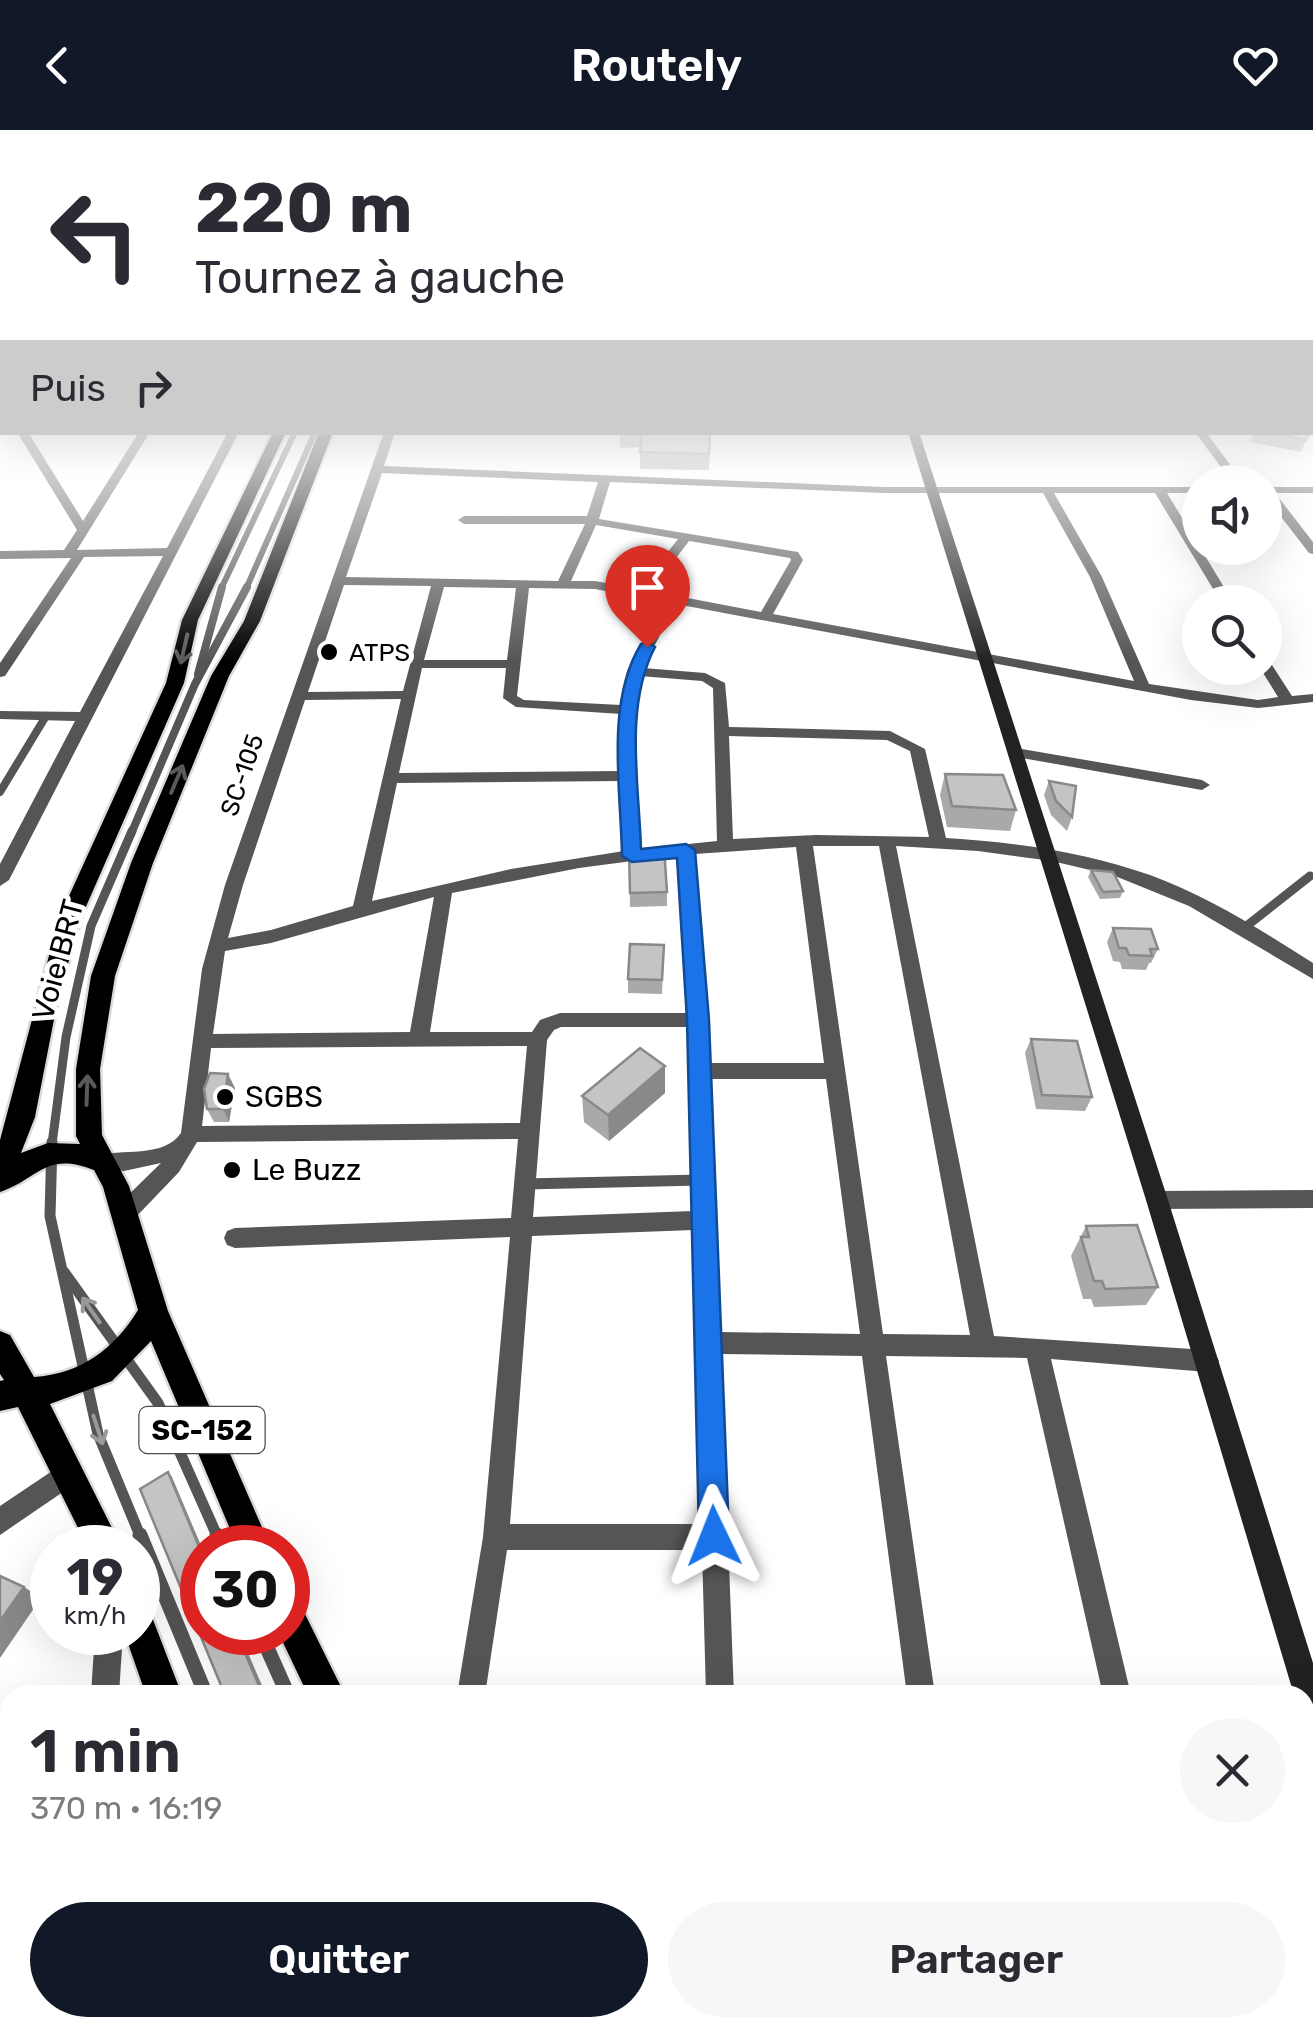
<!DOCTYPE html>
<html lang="fr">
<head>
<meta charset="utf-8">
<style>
  :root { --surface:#fff; --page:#f7f7f7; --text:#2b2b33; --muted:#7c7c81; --accent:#111827 }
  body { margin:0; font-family:Rubik,sans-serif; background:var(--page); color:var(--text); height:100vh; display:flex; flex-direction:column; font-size:38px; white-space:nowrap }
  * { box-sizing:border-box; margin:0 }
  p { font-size:32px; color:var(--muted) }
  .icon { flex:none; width:55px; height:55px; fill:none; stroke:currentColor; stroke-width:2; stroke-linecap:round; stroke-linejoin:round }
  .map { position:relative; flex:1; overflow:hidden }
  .details { position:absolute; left:0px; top:1555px; width:1315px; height:352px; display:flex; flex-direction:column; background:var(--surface); border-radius:30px 30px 0 0; box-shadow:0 10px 40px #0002 }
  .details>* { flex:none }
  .hud { position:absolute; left:0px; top:0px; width:1315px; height:305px; box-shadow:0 10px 40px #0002; background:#fff; color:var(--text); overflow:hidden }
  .controls { position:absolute; left:1182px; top:335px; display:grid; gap:20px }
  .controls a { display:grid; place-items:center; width:100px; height:100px; border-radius:50%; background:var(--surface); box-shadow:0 10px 40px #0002; font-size:50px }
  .speed { position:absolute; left:30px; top:1395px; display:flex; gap:20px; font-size:50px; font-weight:700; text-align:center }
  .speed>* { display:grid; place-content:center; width:130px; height:130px; border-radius:50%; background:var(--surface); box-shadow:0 10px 40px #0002; line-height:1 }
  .speed small { font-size:25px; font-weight:400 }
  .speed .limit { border:15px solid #d22; background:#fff; color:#111 }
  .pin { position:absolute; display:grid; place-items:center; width:85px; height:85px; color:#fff; margin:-102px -42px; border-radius:50% 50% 50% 0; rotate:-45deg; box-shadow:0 0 10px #0007 }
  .pin .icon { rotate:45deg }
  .me { position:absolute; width:110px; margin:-55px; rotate:358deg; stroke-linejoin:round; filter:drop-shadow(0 0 8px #0008) }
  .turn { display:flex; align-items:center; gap:35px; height:210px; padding:0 30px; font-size:45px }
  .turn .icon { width:130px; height:130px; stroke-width:2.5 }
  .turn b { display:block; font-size:70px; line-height:85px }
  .then { display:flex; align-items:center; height:95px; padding:0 30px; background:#0003; gap:20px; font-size:38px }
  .round { display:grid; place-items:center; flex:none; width:105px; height:105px; border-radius:52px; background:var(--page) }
  .overview { display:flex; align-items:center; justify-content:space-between; height:170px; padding:0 30px }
  h1 { font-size:60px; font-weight:600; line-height:75px }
  .primary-button { display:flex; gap:20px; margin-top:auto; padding:20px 30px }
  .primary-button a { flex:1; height:115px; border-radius:60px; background:var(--accent); color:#fff; font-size:40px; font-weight:600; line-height:115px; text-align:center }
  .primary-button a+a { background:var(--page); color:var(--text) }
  header { display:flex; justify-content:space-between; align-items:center; height:130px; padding:0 30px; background:var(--accent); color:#fff; font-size:45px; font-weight:600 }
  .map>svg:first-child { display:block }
</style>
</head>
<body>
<header><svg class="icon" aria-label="back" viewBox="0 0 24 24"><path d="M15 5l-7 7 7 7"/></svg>Routely<svg class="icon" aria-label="heart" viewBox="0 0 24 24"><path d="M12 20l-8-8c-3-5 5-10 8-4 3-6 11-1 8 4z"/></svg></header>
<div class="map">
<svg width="1313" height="1906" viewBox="0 0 1313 1906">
  <rect width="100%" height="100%" fill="#fff"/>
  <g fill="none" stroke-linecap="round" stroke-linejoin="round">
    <defs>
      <g id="primary">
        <path d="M273 302H286L198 490 184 553 81 788 58 869 35 987 21 1023 48 1013 80 1014 76 1006V939L91 846 131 733 211 546 244 491 319 302H333L260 491 229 546 153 733 115 846 100 939 102 1005 129 1056 168 1181 271 1418H238L151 1211 112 1251 50 1274 122 1418H88L18 1277 0 1281V1251L4 1250 0 1244V1201L10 1205 34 1247C81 1244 114 1219 138 1180L103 1057 94 1040C45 1021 40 1048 0 1062V1010L59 788 166 553 182 490Z"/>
        <path d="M288 1469 300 1474 345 1565H308L278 1502H288Z"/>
        <path d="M138 1477 150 1482 182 1565H146L124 1502H138Z"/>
        <path d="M274 1898H316L320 1906H277Z"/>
        <path d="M467 1898H509L513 1906H470Z"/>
      </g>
    </defs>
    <use href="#primary" stroke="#dbdbdb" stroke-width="5"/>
    <g stroke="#555" stroke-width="6">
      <path d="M221 459 295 302"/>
      <path d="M246 459 315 302"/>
    </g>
    <g stroke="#555" stroke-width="8">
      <path d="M198 544 222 457"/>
      <path d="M0 662 46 586"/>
      <path d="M131 704 195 554 247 457"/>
    </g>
    <g stroke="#555" stroke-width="9">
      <path d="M1244 798 1310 746"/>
      <path d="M52 1014 66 907 91 796 132 701"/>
    </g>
    <g stroke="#555" stroke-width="11">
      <path d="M52 1012 50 1086 98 1304 141 1408"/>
      <path d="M525 1054 702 1050"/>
      <path d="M64 1142 158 1273 218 1408"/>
    </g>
    <g stroke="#555" stroke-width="15">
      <path d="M140 1405 206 1565"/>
      <path d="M217 1405 223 1418"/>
      <path d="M260 1502 288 1565"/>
      <path d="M347 1898 350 1906"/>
      <path d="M436 1898 440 1906"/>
    </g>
    <g fill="#555" fill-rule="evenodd">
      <path d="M0 265H2V269L0 270Z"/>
      <rect x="0" y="289" width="2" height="6"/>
      <path d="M17 302H28L83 391 139 302H150L77 420 167 418 228 302H239L9 750 0 756V734L75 591 0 589V581L80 582 163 426 84 427 5 546 0 547V533L71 428 0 429V421L64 420 77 400Z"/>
      <path d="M384 302H395L384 336 885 357H1200V363H1167L1233 472H1221L1155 363H1054L1102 447 1149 554 1258 570 1278 567 1260 538H1265V531L1270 532 1292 566 1313 564V572L1258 578 1191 570 676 474 643 538 705 543 725 553 729 597 890 601 925 619 946 708C1014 712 1085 722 1150 745 1208 766 1261 800 1313 833V849L1189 776 1115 746 1052 731 978 721 896 716 994 1206 1207 1220 1215 1223 1219 1231 1215 1239 1207 1242 1051 1229 1131 1565H1103L1027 1228 886 1226 935 1565H907L862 1226 721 1224 734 1565H706L702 1420H507L485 1565H457L483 1407 510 1107 235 1118 227 1115 224 1108 227 1101 235 1098 511 1088 518 1009 197 1012 179 1042 133 1090 125 1092 117 1090 114 1083 117 1076 161 1033 124 1041 95 1038 91 1032 95 1026C121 1018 163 1029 181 1003L202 839 225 755ZM382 343 598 352 587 386H464L458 390 464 394H585L558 451 346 447ZM610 352 885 363H1043L1090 447 1134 551 773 484 803 430 798 422 599 389ZM596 395 678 409 639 459 595 451H571ZM689 411 790 428 791 430 761 482 651 461ZM344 455 431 456 403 561 308 562ZM444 457 516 458 507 530H424ZM529 458 595 459 664 472 627 541 621 575 524 570 517 566ZM422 538H506L503 568 516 577 621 584 622 641 399 643ZM640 546 702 551 713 558 717 711 640 719 635 580ZM401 569 353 776 271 800 228 808 243 755 305 570ZM729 606 887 610 910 621 929 707 816 705 733 709ZM622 651 624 721 511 739 372 771 397 653ZM813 716H879L970 1205 883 1204ZM796 717 824 933H709L695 724ZM678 725 688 883H560L540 890 532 902H430L452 763 579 738ZM434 767 410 902 213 904 225 821 271 813ZM561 897H689L693 1081 533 1087 547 910 554 900ZM527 916 520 993 202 996 211 918ZM710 949H826L860 1204 720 1202ZM694 1100 701 1394H510L532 1106Z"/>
      <path d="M1195 302H1206L1243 352H1232Z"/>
      <path d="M1265 357H1313V363H1275L1313 412V424L1309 423 1265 366Z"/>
      <path d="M1016 618 1202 650 1210 655 1202 660 1011 626 1008 623Z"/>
      <path d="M1313 1060V1078L1157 1079 1149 1076 1146 1070 1149 1064 1157 1061Z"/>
      <path d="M70 1329 79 1333 83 1342 79 1351 0 1405V1376Z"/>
      <path d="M95 1502H123L119 1565H91Z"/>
      <path d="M171 1898H205L208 1906H174Z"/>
      <path d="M711 1898H745L744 1906H710Z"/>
      <path d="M948 1898H982L983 1906H949Z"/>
      <path d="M1177 1898H1211L1213 1906H1179Z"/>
    </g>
    <path fill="#222" fill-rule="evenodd" d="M908 302H919L1168 1070 1313 1533V1593L1305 1590V1565H1294L1146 1070Z"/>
    <use href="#primary" fill="#000" fill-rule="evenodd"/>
  </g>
  <g fill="#a9a9a9">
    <path d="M620 302H711L709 340 640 339V317L620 318Z"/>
    <path d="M1254 302H1310L1301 322 1250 312Z"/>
    <path d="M945 644 1016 680 1010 701 947 697 940 665Z"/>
    <path d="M1049 651 1072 687 1067 701 1051 685 1044 665Z"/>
    <path d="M629 721 667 762V776L630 777Z"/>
    <path d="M1091 740 1123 761 1120 768 1100 769 1088 747Z"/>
    <path d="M1113 798 1158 819 1151 833H1149L1146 840 1122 839 1120 832 1113 831 1107 812Z"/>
    <path d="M664 815 662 864 628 863V849Z"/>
    <path d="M1031 909 1092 967 1085 981 1036 979 1025 923Z"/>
    <path d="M665 936V963L609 1011 584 992 582 966Z"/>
    <path d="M235 958 229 992H214L207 979Z"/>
    <path d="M1086 1096 1158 1157 1146 1175 1094 1177 1091 1169H1083L1071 1126Z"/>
  </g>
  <g fill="#898989">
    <path d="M665 936V963L609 1011 608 985Z"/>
    <path d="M228 944 235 958 229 992 223 979Z"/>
    <path d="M168 1342 172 1347 202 1418V1424Z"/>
    <path d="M24 1457 41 1468 0 1528V1491Z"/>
    <path d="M236 1502H239L266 1565H263Z"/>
    <path d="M143 1898H161L164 1906H147Z"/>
  </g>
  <g fill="#c4c4c4" stroke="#898989" stroke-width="2.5">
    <path d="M642 302H710L709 324 640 322Z"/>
    <path d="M1266 302H1310L1306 310Z"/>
    <path d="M945 644 1003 645 1016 680 952 676Z"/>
    <path d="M1049 651 1076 656 1072 687 1056 671Z"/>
    <path d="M664 717 667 762 630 763 629 721Z"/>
    <path d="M1091 740 1113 742 1123 761 1103 762Z"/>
    <path d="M1113 798 1151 799 1158 819H1150L1152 826 1129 825 1126 818H1119Z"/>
    <path d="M630 814 664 815 662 850 628 849Z"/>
    <path d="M1031 909 1077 911 1092 967 1042 965Z"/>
    <path d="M640 918 665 936 608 985 582 966Z"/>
    <path d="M210 943 228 944 223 979H207L204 959Z"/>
    <path d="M1137 1095 1158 1157 1105 1159 1102 1151H1094L1081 1107H1089L1086 1096Z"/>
    <path d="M168 1342 202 1424V1502H236L263 1565H225L140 1359Z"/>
    <path d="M0 1446 24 1457 0 1491Z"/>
    <path d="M0 1608 10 1614V1860L0 1827Z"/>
    <path d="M22 1898H143L147 1906H24Z"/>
    <rect x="642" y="1898" width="40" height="8"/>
    <path d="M751 1898H828V1906H752Z"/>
  </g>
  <defs><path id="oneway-shaft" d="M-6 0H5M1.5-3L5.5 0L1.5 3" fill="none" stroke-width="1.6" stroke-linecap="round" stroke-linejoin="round" transform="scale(2.5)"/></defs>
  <g stroke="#595959">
    <use href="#oneway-shaft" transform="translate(184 519) rotate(103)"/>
    <use href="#oneway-shaft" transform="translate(177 649) rotate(-67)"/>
    <use href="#oneway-shaft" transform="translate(87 960) rotate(-88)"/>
  </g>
  <g stroke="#999">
    <use href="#oneway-shaft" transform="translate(91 1180) rotate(-125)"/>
    <use href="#oneway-shaft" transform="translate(98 1300) rotate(72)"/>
  </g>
  <linearGradient id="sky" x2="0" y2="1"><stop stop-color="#8cadcc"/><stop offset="0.5" stop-color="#fff"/><stop offset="1" stop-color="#fff" stop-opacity="0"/></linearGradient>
  <rect width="1313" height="532" fill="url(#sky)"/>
  <path fill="#1a73e8" stroke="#114b97" stroke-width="2.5" d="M647 512 655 517C624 577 639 653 641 719L686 714 695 720 709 890 729 1406 725 1417 714 1422 704 1417 699 1406 687 890 677 728 632 732 622 726C621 659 605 573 641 514Z"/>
  <g fill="#000" stroke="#fff" stroke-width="4">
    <circle cx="329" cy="522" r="10"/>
    <circle cx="225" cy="967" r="10"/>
    <circle cx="232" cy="1040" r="10"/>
  </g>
  <g text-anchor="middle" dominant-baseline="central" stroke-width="10" stroke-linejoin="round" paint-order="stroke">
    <g font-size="25" fill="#000" stroke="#fff" text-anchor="start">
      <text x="349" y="522">ATPS</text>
    </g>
    <g font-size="25" fill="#000" stroke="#fff">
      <text transform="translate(242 645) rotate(-71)">SC-105</text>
    </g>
    <rect fill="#fff" stroke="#4c4c4c" stroke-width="2.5" x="139.5" y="1277" width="125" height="46" rx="8"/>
    <g font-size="28" font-weight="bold" fill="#000">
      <text x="202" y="1300">SC-152</text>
    </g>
    <g font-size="30" fill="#000" stroke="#fff">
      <text transform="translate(58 830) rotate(-75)">Voie BRT</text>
    </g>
    <g font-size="30" fill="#000" stroke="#fff" text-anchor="start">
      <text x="245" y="967">SGBS</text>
      <text x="252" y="1040">Le Buzz</text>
    </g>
  </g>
</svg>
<div class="controls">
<a><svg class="icon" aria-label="sound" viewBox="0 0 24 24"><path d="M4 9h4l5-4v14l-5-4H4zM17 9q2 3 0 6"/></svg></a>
<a><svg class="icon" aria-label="search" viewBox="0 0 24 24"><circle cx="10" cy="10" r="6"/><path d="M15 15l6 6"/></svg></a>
</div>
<div class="speed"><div>19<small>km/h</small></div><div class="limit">30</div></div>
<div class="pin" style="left:647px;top:517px;background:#d93025"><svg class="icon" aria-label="arrive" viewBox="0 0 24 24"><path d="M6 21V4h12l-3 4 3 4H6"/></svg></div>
<svg class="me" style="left:714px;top:1406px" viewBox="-20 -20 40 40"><path d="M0-17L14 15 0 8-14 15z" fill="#1a73e8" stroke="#fff" stroke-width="4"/></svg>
<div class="hud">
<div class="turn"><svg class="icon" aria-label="left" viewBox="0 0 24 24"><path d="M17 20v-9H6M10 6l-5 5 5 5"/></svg><div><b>220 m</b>Tournez à gauche</div></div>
<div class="then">Puis<svg class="icon" aria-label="right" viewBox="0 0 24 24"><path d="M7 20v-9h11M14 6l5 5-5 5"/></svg></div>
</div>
<section class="details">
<div class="overview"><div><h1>1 min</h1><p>370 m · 16:19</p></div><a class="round"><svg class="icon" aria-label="close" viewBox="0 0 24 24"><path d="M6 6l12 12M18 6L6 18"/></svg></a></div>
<div class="primary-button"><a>Quitter</a><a>Partager</a></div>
</section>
</div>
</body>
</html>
